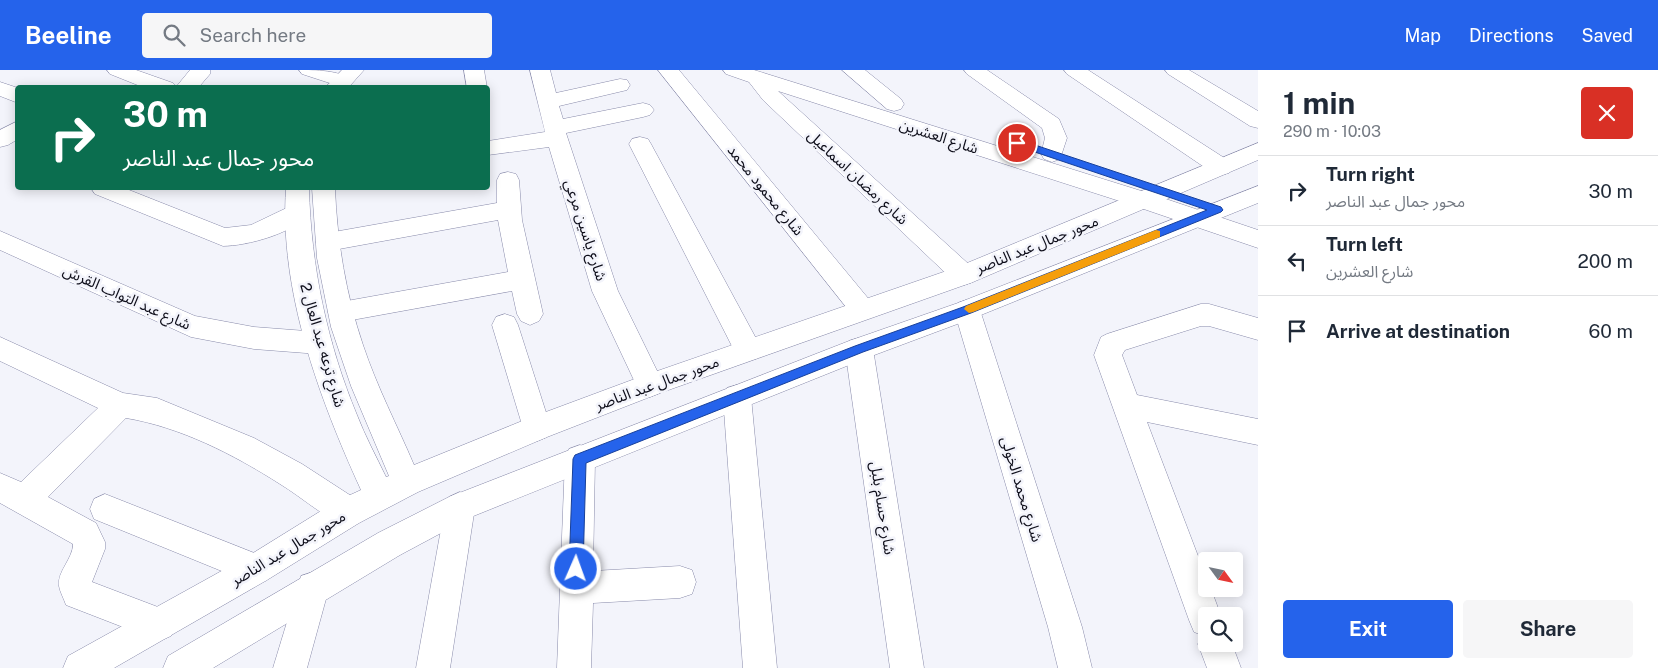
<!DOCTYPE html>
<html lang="en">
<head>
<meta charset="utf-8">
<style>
  :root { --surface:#fff; --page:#f6f6f7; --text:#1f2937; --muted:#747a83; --line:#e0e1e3; --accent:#2563eb }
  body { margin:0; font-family:"Public Sans","Noto Sans Arabic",sans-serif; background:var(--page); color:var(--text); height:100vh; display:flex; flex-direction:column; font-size:19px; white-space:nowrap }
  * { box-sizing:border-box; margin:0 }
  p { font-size:16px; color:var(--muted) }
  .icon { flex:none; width:28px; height:28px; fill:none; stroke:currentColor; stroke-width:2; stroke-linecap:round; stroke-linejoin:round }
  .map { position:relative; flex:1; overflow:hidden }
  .sheet { display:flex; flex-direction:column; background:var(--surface); width:400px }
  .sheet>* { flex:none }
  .hud { position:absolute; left:15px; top:15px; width:475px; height:105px; border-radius:5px; box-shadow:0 2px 12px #0003; background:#0b6e4f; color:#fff; overflow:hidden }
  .needle { width:32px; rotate:123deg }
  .buttons { position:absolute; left:1198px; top:482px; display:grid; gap:10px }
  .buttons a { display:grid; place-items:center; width:45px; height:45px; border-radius:5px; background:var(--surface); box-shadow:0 2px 12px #0003; font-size:25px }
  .pin { position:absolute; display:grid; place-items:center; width:42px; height:42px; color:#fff; margin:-21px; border:2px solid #fff; border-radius:50%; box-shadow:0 1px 5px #0007 }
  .me { position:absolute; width:55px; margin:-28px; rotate:2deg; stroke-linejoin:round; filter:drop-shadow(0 0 4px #0008) }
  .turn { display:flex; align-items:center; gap:18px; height:105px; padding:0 25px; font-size:22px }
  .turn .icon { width:65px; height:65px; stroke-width:2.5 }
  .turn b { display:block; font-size:35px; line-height:42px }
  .round { display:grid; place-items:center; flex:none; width:52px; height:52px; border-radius:5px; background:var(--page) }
  .summary { display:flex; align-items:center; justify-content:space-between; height:85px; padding:0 25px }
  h1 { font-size:30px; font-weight:700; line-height:38px }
  .cta { display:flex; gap:10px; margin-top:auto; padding:10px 25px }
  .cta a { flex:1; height:58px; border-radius:5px; background:var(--accent); color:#fff; font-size:20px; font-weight:700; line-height:58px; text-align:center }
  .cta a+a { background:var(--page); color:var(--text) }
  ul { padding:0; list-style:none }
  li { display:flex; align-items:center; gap:15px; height:70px; padding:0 25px; border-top:1px solid var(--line) }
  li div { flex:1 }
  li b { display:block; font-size:19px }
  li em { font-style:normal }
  header { display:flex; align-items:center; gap:30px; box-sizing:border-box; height:70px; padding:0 25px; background:var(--accent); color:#fff }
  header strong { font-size:24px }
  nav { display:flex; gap:28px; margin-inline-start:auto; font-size:18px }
  .search { width:350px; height:45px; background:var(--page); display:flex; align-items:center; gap:12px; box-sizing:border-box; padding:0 18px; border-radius:5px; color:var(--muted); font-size:19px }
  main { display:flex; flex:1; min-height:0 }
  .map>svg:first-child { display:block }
</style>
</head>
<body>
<header>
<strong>Beeline</strong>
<div class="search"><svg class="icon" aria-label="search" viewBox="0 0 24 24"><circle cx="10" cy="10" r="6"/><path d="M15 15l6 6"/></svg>Search here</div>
<nav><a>Map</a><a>Directions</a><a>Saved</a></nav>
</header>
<main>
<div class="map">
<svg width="1258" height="598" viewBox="0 0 1258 598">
  <rect width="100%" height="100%" fill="#f3f4fb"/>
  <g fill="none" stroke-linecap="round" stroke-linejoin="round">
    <defs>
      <g id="minor">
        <path d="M107 0H136L173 13 176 17 190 0H210V4L198 18H145L110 4Z"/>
        <path d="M299 0C314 0 342 0 352 11L349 16 342 17 302 4Z"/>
        <path d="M464 0H484L487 18H467Z"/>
        <path d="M530 0H550L556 23 620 9 627 10 630 15 627 20 559 36 563 49 643 33 650 35 654 40 650 45 643 47 566 63 618 221 664 315 660 323 650 327 640 323 592 221 549 77 488 85V71L545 62Z"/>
        <path d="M658 0H679L872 233 876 240 872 247 863 250 854 247Z"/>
        <path d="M723 0H754L1151 124 1258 160V178L1135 136 778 21 973 198 977 205 973 212 964 215 955 212 763 30 749 12 726 4Z"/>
        <path d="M842 0H865L901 29 904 34 901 39 894 41 887 39Z"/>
        <path d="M964 0H987L1059 49 1067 68 1060 89 1052 92 1044 89 1041 84 1045 68 1042 58 967 4Z"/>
        <path d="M1064 0H1088L1229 91 1232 97 1229 103 1221 105 1213 103 1067 4Z"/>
        <path d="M1165 0H1189L1258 41V58L1250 56 1168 4Z"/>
        <path d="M0 12 18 18V33L0 26Z"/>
        <path d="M18 51V69L8 75 0 77V60Z"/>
        <path d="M640 67 648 69 651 74 758 272 762 280 758 288 748 291 738 288 629 74 632 69Z"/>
        <path d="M508 102 516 104 519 110 522 150 543 244 539 251 530 255 521 251 517 244 512 221 341 252 332 249 328 242 332 235 341 232 508 202 498 150 328 181 319 178 316 172 319 166 328 163 497 133V110L500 104Z"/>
        <path d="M91 118H124L225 158 251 155 297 133 305 136 309 142C297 163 246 176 223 176L95 124Z"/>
        <path d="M0 161 195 246 254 257 319 262 328 265 332 273 328 281 319 284 254 279 191 267 0 180Z"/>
        <path d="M967 230 976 233 980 240 1082 557 1092 598H1058L1048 557 954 240 958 233Z"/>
        <path d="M1201 234H1209L1258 248V270L1209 256H1201L1125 280 1122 285 1137 325 1258 349V375L1147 352 1206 507V519H1211L1221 546H1206V574H1232L1241 598H1207L1198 574 1202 565 1194 562 1189 550 1094 285 1101 267 1107 264Z"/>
        <path d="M505 244 514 247 518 255 551 358 547 367 537 371 527 367 523 358 492 255 496 247Z"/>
        <path d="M0 267 123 323 157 328 254 368 302 394 359 431 364 442 359 453 348 457C323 447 303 428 280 414 233 384 180 357 126 348L48 427 96 453 105 472V479L92 512 171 542 176 554 171 566 159 571 66 535C64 529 60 522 59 516 57 501 73 489 73 474L0 433V403L21 412 98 338 0 291Z"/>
        <path d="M859 268 869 271 873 279 924 598H890L845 279 849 271Z"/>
        <path d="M737 315 747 318 751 327 777 598H743L723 327 727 318Z"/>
        <path d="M580 375 591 379 595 389 593 501 680 496 692 500 696 512 692 524 680 528 593 533 591 598H557L565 389 569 379Z"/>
        <path d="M460 422 471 427 475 437 450 598H416L445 437 449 427Z"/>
        <path d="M105 424 267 488 272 499 267 510 256 515 94 449 90 439 94 429Z"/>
        <path d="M313 502 325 506 329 518 307 598H273L301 506Z"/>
      </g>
      <g id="tertiary">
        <path d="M342 0H364L348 18H325Z"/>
        <path d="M1258 73V90L973 212 660 323 547 367 418 422 359 453 267 510 114 598H63L68 586 245 488 337 431 361 420C319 328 279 220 286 118H309C311 196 327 273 357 345 365 366 376 386 386 407L389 406 351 316 331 257 317 188 312 118H335C337 171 346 225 363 275 377 317 397 355 414 395L527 349 640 307 955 198Z"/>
        <path d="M1258 116V133L976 247 869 287 471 447 400 485 213 598H163L168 586 378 463 449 427 849 271 958 233Z"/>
      </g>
    </defs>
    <use href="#minor" stroke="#888aaa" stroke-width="1"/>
    <use href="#tertiary" stroke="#888aaa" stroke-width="1"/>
    <use href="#minor" fill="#fff" fill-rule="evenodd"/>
    <use href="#tertiary" fill="#fff" fill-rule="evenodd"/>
  </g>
  <path fill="#2563eb" stroke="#184099" d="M1014 70H1020L1221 137 1223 140 1221 142 971 243 863 282 586 393 583 499 581 504 576 506 571 504 569 499 573 389 575 385 855 276 963 237 1207 140 1014 75Z"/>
  <path fill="#f59e0b" d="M1156 160 1160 161V167L973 242 969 243 964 239 966 236Z"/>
  <g text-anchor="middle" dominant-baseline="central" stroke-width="5" stroke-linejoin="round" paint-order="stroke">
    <g font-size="15" fill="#0d0d19" stroke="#f3f4fb">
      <text transform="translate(939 66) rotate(18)">شارع العشرين</text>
      <text transform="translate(858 107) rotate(43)">شارع رمضان اسماعيل</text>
      <text transform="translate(766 120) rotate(51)">شارع محمود محمد</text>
      <text transform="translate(586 160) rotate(72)">شارع ياسين مرعي</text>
      <text transform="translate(1037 174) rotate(-22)">محور جمال عبد الناصر</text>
      <text transform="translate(127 227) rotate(24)">شارع عبد التواب القرش</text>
      <text transform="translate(323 275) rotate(74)">شارع ترعه عبد العال 2</text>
      <text transform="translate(657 313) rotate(-20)">محور جمال عبد الناصر</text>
      <text transform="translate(1022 419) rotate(73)">شارع محمد الخولى</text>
      <text transform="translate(883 438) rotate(81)">شارع حسام بلبل</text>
      <text transform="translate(288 478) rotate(-31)">محور جمال عبد الناصر</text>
    </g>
  </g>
</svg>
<div class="buttons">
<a><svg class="needle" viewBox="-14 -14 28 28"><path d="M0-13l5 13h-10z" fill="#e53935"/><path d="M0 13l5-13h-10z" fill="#747a83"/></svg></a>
<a><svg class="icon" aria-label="search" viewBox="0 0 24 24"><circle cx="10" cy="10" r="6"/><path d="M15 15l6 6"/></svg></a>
</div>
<div class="pin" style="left:1017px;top:73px;background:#d93025"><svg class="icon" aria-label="arrive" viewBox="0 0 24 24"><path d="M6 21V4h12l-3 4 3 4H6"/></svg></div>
<svg class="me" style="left:576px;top:499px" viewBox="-20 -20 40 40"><circle r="17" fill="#2563eb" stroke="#fff" stroke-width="3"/><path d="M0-11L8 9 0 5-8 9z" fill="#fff"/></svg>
<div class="hud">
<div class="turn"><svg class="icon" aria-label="right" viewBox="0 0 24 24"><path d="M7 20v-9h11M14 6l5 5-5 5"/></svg><div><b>30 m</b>محور جمال عبد الناصر</div></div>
</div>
</div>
<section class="sheet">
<div class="summary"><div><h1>1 min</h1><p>290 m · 10:03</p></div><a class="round" style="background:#d93025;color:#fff"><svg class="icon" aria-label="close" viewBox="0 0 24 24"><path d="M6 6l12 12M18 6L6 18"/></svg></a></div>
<ul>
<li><svg class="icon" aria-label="right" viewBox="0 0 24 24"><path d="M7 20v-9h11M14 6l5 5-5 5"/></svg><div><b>Turn right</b><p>محور جمال عبد الناصر</p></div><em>30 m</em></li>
<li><svg class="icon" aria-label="left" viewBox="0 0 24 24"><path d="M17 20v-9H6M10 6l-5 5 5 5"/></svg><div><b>Turn left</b><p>شارع العشرين</p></div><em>200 m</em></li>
<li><svg class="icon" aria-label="arrive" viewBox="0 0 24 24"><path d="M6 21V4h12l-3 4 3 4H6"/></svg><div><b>Arrive at destination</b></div><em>60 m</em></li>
</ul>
<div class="cta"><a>Exit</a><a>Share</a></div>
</section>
</main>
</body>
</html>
